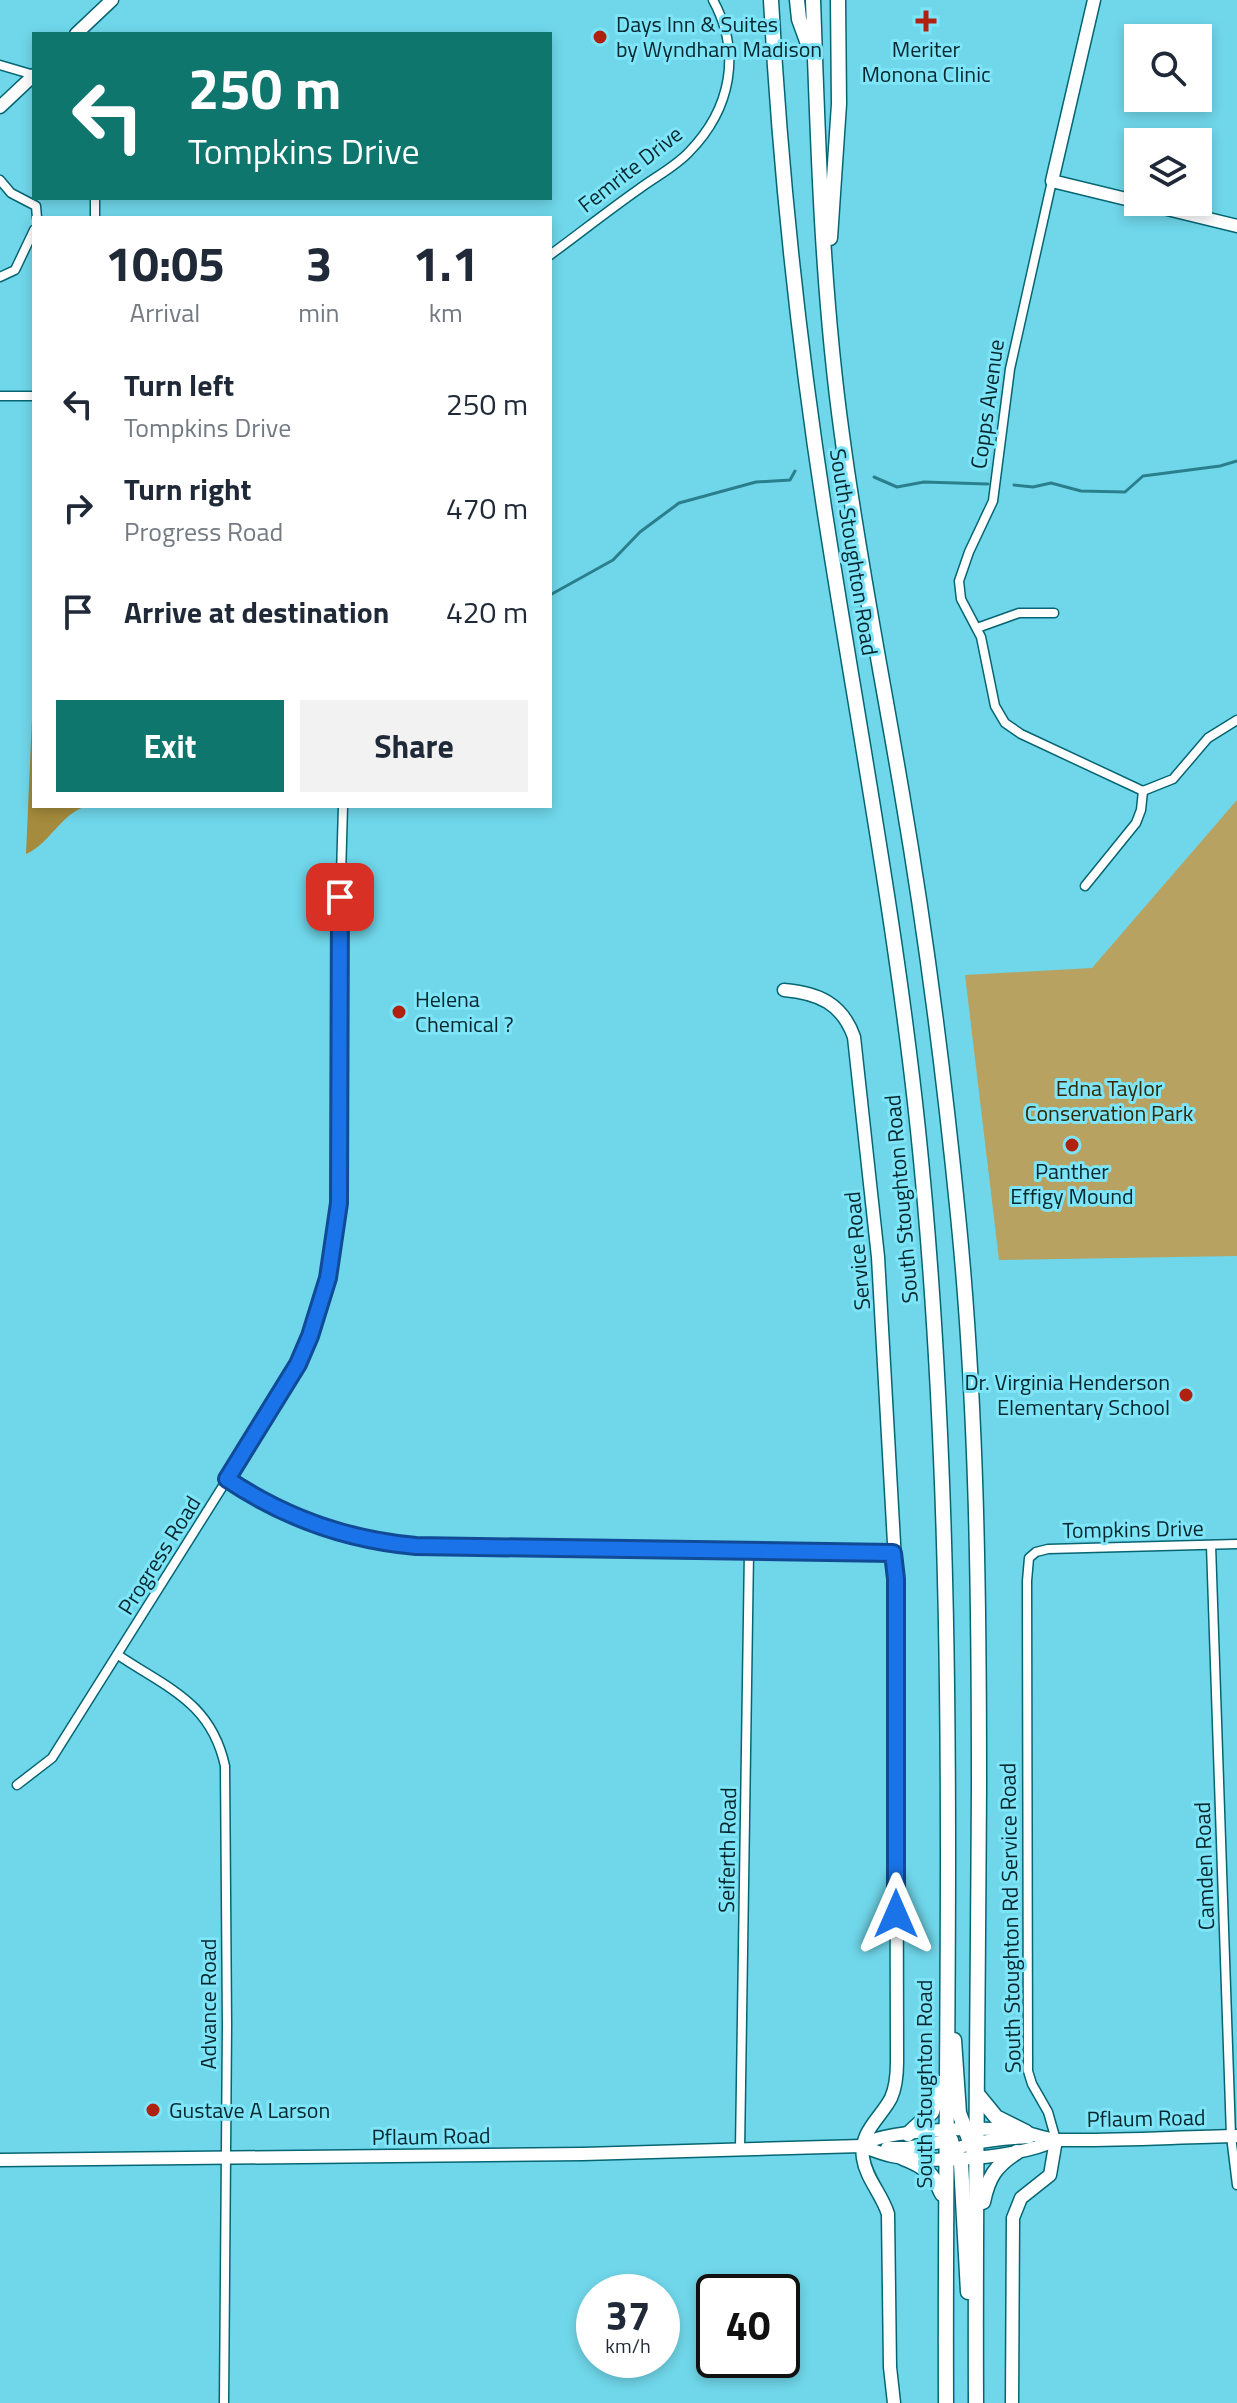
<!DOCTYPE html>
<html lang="en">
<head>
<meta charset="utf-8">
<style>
  :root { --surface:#fff; --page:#f2f2f3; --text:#1f2937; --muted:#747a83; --accent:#0f766e }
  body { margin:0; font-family:"Titillium Web",sans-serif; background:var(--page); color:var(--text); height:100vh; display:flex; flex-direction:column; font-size:30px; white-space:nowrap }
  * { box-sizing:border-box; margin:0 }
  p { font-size:26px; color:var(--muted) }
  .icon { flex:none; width:44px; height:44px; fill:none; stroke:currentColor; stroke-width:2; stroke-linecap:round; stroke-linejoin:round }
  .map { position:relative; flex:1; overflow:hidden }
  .panel { position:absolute; left:32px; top:216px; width:520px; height:592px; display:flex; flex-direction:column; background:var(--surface); border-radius:0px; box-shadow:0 4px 12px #0003 }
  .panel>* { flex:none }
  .hud { position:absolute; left:32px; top:32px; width:520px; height:168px; border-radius:0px; box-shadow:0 4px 12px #0003; background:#0f766e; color:#fff; overflow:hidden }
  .buttons { position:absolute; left:1124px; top:24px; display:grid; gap:16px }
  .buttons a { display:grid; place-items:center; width:88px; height:88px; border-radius:0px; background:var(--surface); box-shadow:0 4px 12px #0003; font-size:40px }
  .speed { position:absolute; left:576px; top:2274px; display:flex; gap:16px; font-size:40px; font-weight:700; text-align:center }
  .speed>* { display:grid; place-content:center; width:104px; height:104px; border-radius:50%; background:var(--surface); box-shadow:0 4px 12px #0003; line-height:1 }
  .speed small { font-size:20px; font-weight:400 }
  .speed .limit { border:4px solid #111; border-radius:12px; background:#fff; color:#111 }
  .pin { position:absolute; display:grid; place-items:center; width:68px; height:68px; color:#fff; margin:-34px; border-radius:16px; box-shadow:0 4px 12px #0006 }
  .me { position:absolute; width:88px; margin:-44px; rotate:0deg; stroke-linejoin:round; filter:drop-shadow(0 0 6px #0008) }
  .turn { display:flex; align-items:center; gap:28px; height:168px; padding:0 24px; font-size:36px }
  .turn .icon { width:104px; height:104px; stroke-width:2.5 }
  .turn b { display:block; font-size:56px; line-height:68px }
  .eta { display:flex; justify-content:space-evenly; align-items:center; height:136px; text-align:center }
  .eta b { font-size:48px; font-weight:700; line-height:56px }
  .primary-button { display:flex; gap:16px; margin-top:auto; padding:16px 24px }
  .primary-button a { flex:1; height:92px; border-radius:0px; background:var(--accent); color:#fff; font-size:32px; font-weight:700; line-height:92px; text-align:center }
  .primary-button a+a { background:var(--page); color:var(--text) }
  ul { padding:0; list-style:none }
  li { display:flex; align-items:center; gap:24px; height:104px; padding:0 24px }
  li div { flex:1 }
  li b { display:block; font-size:30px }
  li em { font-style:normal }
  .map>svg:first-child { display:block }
</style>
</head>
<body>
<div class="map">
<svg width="1237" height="2403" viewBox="0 0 1237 2403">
  <rect width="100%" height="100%" fill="#70d7ea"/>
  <path fill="#b8a262" d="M1237 800V1256L999 1260 965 975 1092 968Z"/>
  <path fill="#a48b3d" d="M34 673V806H87C61 813 50 844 26 854Z"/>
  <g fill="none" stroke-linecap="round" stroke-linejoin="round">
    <g stroke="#2b7f8d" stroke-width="3">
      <path d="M874 477 897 487 924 482 988 484"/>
      <path d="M1014 485 1033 487 1051 483 1081 491 1125 492 1143 476 1220 466 1237 461"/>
      <path d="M550 595 613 560 640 532 679 503 756 482 790 480 795 471"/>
    </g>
    <defs>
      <g id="street">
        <path d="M0 65 34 75"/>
        <path d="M0 180 11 193 36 206 37 218"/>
        <path d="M1052 181 1010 369 993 501 969 552 959 581 961 599 981 637 995 706 1005 723 1021 734 1143 791 1173 779 1208 738 1237 720"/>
        <path d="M95 218V198"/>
        <path d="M550 255C580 233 609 210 639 189 655 177 675 167 689 152 731 109 742 53 713 0"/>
        <path d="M0 277 15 270 34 230"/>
        <path d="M0 396H34"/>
        <path d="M977 628 1019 613H1054"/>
        <path d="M1085 886 1136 823 1141 810 1143 791"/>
        <path d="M227 1479C285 1518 347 1541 416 1546L893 1553"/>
        <path d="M1211 1545 1231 2136 1237 2185"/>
        <path d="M118 1655C167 1688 211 1702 225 1766L227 2025 224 2403"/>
        <path d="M17 1785 52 1758 277 1400 298 1364 324 1297 337 1219 338 980 343 806"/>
        <path d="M1056 2140 1048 2112 1032 2084 1028 2071 1027 1581 1029 1558 1036 1552 1048 1549 1237 1544"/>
        <path d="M740 2150 749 1551"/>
      </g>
      <g id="secondary">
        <path d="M1094 0 1052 181 1237 226"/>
        <path d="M76 34 112 0"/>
        <path d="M0 107 34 75"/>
        <path d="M784 990C818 993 842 1003 854 1037L878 1257 896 1579 897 2062C897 2075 896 2087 891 2098 880 2119 859 2132 863 2158 866 2179 882 2194 888 2214L890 2367 894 2403"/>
        <path d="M862 2146C881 2129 984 2127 1012 2130 1028 2131 1044 2140 1060 2140 1118 2141 1178 2137 1237 2136"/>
        <path d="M887 2148H906L952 2140"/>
        <path d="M947 2155C960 2141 1010 2138 1029 2137"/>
        <path d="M0 2160 583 2154 862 2146C872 2150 882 2154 892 2156 933 2164 1018 2158 1056 2140"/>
        <path d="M1012 2403 1013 2218 1021 2198 1050 2175 1056 2140"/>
      </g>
      <g id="primary">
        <path d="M771 0C780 170 798 338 824 507 856 714 896 921 918 1130 962 1553 944 1979 946 2403"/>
        <path d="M797 0 799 19 811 52"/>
        <path d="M813 0C818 145 822 291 842 435 858 556 882 675 902 794 926 934 944 1074 958 1215 977 1404 979 1594 979 1784 978 1991 975 2197 976 2403"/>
        <path d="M830 238 839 104 838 0"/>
        <path d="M954 2040 959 2113 974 2152"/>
        <path d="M978 2095 996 2117 1026 2132"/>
        <path d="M947 2133 961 2163 968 2292"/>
        <path d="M908 2134 932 2112 940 2083"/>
        <path d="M903 2158C924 2166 933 2173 942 2194"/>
        <path d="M983 2202C988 2178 995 2166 1017 2152"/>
      </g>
    </defs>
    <use href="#street" stroke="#066573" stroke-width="11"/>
    <use href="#secondary" stroke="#066573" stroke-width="15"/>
    <use href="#primary" stroke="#066573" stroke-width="17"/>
    <use href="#street" stroke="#fff" stroke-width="8"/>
    <use href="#secondary" stroke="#fff" stroke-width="12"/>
    <use href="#primary" stroke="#fff" stroke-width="14"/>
  </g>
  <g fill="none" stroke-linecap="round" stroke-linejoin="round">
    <defs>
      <path id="route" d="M340 897 339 1203 328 1278 310 1336 298 1364 227 1479C285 1518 347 1540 416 1546L893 1553 896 1579V1914"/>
    </defs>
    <use href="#route" stroke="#114b97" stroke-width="20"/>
    <use href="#route" stroke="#1a73e8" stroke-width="14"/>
  </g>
  <g fill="#b0220f" stroke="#7ee4f7" stroke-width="3">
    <path d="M922 9h8v8h8v8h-8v8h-8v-8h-8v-8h8z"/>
    <circle cx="600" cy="37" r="8"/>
    <circle cx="399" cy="1012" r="8"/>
    <circle cx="1072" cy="1145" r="8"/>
    <circle cx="1186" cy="1395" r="8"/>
    <circle cx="153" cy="2110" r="8"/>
  </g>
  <g text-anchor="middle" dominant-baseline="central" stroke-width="6" stroke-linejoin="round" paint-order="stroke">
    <g font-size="22" fill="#05272d" stroke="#7ee4f7" text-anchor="start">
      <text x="616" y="24">Days Inn &amp; Suites<tspan x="616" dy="25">by Wyndham Madison</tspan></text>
      <text x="926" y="49" text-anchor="middle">Meriter<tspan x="926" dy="25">Monona Clinic</tspan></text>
      <text x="415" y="999">Helena<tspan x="415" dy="25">Chemical ?</tspan></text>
      <text x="1072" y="1171" text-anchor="middle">Panther<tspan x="1072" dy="25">Effigy Mound</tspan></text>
      <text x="1170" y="1382" text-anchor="end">Dr. Virginia Henderson<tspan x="1170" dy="25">Elementary School</tspan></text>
      <text x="169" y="2110">Gustave A Larson</text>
    </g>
    <g font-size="22" fill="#05272d" stroke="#7ee4f7">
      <text transform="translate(630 169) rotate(-38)">Femrite Drive</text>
      <text transform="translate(987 404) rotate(-82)">Copps Avenue</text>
      <text transform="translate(854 552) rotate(81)">South Stoughton Road</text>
      <text transform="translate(901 1199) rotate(-95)">South Stoughton Road</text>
      <text transform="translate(857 1251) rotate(-95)">Service Road</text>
      <text transform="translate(1133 1529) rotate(-1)">Tompkins Drive</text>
      <text transform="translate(159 1555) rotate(-58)">Progress Road</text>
      <text transform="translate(727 1850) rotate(-89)">Seiferth Road</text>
      <text transform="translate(1204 1866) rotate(-92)">Camden Road</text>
      <text transform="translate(1010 1918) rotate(-91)">South Stoughton Rd Service Road</text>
      <text transform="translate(208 2004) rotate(-90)">Advance Road</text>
      <text transform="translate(924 2084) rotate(-90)">South Stoughton Road</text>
      <text transform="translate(1146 2118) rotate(-1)">Pflaum Road</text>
      <text transform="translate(431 2136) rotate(-1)">Pflaum Road</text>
    </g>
    <g font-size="22" fill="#342906" stroke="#7ee4f7">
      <text x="1109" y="1088">Edna Taylor<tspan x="1109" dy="25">Conservation Park</tspan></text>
    </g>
  </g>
</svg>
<div class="buttons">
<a><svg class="icon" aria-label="search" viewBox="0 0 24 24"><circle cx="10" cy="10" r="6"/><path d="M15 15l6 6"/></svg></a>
<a><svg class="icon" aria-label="layers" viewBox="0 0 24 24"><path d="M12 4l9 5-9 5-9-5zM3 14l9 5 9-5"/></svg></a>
</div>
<div class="speed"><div>37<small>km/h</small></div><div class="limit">40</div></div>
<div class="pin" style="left:340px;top:897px;background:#d93025"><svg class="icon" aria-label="arrive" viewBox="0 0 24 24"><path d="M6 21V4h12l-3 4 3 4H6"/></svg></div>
<svg class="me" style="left:896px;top:1914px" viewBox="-20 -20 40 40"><path d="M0-17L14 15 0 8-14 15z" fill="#1a73e8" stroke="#fff" stroke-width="4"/></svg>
<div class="hud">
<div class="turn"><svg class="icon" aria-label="left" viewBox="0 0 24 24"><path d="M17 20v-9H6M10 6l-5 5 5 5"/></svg><div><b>250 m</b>Tompkins Drive</div></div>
</div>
<section class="panel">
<div class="eta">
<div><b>10:05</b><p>Arrival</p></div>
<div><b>3</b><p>min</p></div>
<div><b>1.1</b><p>km</p></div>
</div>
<ul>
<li><svg class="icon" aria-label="left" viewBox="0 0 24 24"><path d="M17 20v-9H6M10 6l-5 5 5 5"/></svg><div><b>Turn left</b><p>Tompkins Drive</p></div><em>250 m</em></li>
<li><svg class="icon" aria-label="right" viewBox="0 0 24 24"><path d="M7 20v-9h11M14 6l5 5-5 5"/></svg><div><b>Turn right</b><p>Progress Road</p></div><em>470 m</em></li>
<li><svg class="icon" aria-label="arrive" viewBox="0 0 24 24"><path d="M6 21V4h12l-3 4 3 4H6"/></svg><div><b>Arrive at destination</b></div><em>420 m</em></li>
</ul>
<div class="primary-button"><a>Exit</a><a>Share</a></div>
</section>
</div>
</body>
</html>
